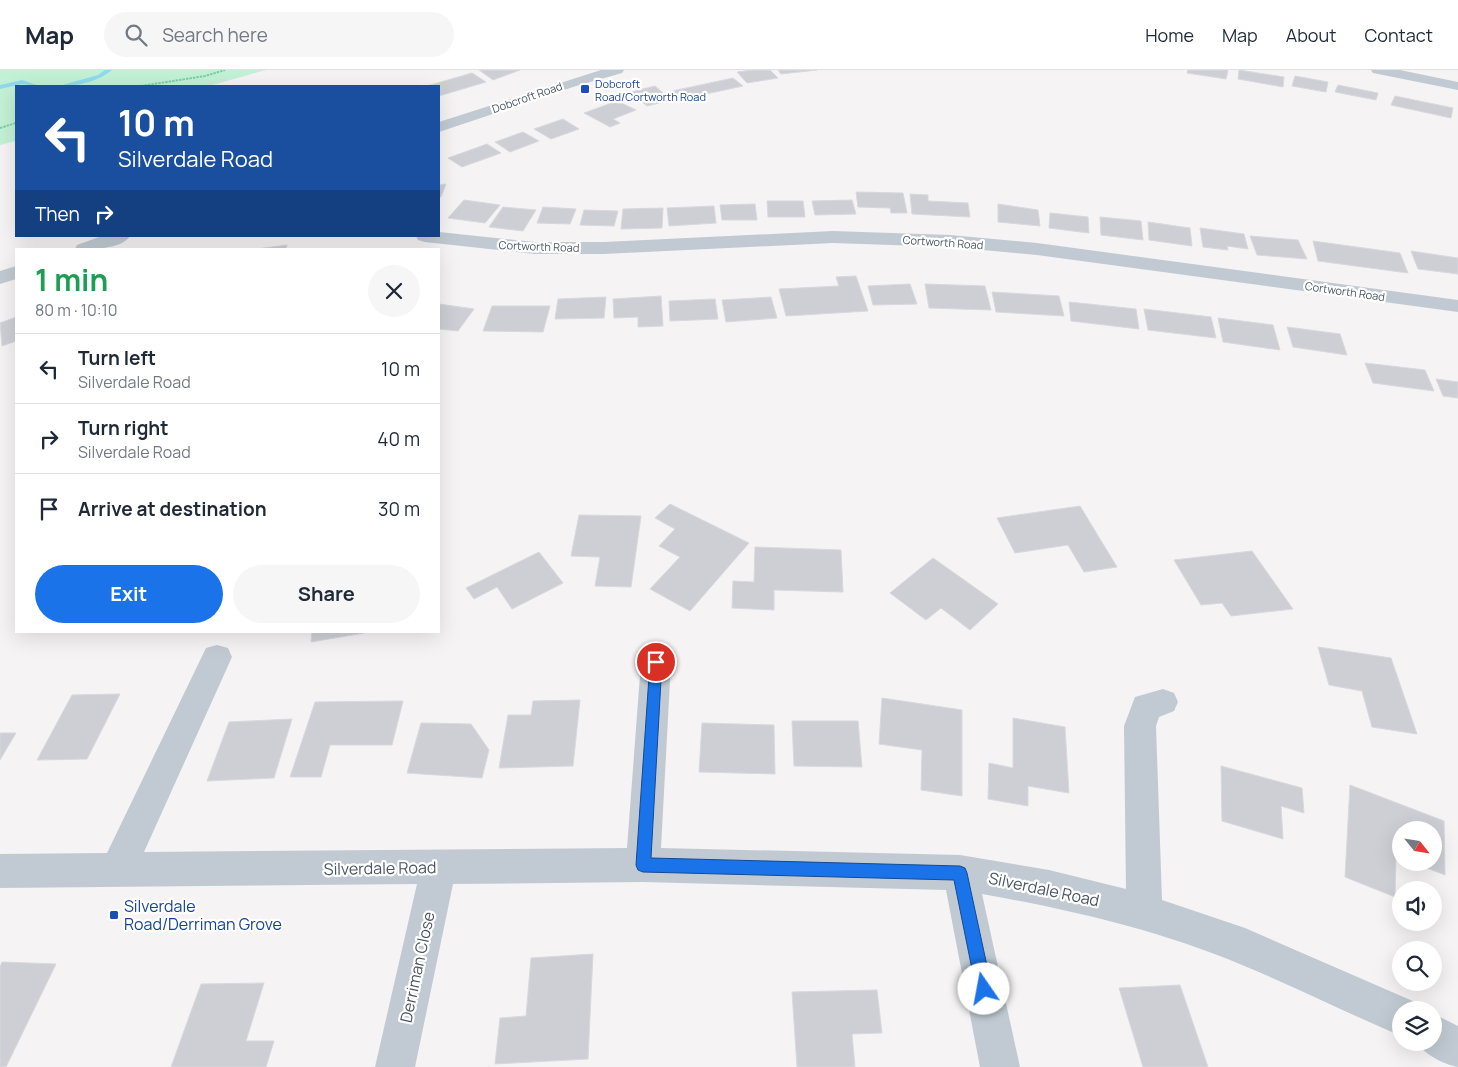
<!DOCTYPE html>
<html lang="en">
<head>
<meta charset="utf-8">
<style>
  :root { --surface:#fff; --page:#f6f6f7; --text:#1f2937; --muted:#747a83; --line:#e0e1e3; --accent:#1a73e8 }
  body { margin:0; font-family:Manrope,sans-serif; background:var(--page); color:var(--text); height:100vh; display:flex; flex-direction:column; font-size:19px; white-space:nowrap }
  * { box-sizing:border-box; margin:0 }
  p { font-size:16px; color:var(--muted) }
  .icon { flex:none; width:28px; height:28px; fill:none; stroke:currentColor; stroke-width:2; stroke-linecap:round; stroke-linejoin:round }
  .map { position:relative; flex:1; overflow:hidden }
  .panel { position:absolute; left:15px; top:178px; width:425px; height:385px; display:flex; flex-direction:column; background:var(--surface); border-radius:0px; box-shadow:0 5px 20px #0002 }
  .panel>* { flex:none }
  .top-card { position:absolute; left:15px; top:15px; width:425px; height:152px; border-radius:0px; box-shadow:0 5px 20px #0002; background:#1a4fa0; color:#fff; overflow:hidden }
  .needle { width:32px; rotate:120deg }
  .controls { position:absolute; left:1392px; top:751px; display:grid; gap:10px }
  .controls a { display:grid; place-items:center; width:50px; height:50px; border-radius:50%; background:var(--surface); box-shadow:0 5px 20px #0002; font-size:25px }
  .pin { position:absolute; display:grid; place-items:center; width:42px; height:42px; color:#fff; margin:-21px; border:2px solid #fff; border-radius:50%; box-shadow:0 1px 5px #0007 }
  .me { position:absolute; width:55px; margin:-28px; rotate:348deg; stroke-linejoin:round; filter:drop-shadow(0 0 4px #0008) }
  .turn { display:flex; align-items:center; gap:18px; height:105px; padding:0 20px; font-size:22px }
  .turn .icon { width:65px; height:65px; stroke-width:2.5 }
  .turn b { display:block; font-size:35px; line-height:42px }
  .then { display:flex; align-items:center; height:48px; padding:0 20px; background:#0003; gap:10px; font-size:19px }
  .round { display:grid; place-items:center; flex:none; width:52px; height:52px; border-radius:26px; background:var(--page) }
  .head { display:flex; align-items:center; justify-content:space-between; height:85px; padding:0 20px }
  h1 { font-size:30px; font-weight:700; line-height:38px; color:#1e9e55 }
  .primary-button { display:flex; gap:10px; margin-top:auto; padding:10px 20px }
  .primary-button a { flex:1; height:58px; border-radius:30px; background:var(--accent); color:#fff; font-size:20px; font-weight:700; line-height:58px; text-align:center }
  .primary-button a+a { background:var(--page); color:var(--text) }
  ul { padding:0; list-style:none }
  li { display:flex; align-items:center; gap:15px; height:70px; padding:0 20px; border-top:1px solid var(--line) }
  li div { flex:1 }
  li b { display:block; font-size:19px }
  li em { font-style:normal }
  header { display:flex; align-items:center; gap:30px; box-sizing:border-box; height:70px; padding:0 25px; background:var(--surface); border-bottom:1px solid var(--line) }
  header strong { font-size:24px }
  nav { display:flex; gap:28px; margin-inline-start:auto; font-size:18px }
  .search { width:350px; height:45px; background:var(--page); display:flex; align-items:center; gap:12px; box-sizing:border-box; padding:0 18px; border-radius:28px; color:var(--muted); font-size:19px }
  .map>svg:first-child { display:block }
</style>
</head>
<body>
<header>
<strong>Map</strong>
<div class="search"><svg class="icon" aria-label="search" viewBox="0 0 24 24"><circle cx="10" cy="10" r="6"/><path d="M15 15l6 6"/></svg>Search here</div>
<nav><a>Home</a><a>Map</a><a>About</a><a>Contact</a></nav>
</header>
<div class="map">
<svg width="1458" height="997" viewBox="0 0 1458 997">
  <rect width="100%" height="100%" fill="#f5f3f3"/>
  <path fill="#c3f1d5" d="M0 0H266L209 16H16V71L0 75Z"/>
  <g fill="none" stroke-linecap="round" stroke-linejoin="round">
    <g fill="#90daee" fill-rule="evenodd">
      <path d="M105 0H112C100 11 75 17 59 16L98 5Z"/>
      <path d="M22 10 39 16 22 14 0 19V15Z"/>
    </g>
  </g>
  <g fill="#cdcfd5" stroke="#d7d9de">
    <path d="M479 0H520L493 10Z"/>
    <path d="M752 0H770L778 8 747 13 737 2Z"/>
    <path d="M778 0H817L781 4Z"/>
    <path d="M1188 0H1228L1226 9 1187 3Z"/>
    <path d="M1239 0 1284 7 1283 17 1238 9Z"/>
    <path d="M472 3 486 12 439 26V16H427Z"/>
    <path d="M1295 6 1328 12 1326 22 1292 16Z"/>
    <path d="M733 8 743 16 678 30 668 22Z"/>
    <path d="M1338 15 1378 23 1376 30 1335 22Z"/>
    <path d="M655 16 671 30 647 36 631 22Z"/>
    <path d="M1395 26 1453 38 1451 48 1391 35Z"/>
    <path d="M617 31 636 40 613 49 620 53 610 57 584 43Z"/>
    <path d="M563 49 579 59 551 69 534 59Z"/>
    <path d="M523 62 539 71 510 82 495 72Z"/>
    <path d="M487 74 501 83 462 97 448 88Z"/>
    <path d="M446 114 441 127H439V115Z"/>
    <path d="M856 122 903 123 907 143H891L890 138 858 137Z"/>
    <path d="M910 124 928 125V131L968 133 970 147 912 144Z"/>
    <path d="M464 130 500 135 485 153 448 148Z"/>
    <path d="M852 130 856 144 815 145 812 131Z"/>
    <path d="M767 131H803L805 147H768Z"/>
    <path d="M755 134 757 150H722L720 135Z"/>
    <path d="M998 134 1038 140 1040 156 998 152Z"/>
    <path d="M714 136 716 153 669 156 667 138Z"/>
    <path d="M503 137 536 140 523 161 489 157Z"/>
    <path d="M543 137 576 139 570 154 537 153Z"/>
    <path d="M663 138 662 158 621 159 623 139Z"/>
    <path d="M584 140 618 141 614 156 580 155Z"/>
    <path d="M1050 143 1088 147 1089 163 1049 158Z"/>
    <path d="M1100 147 1141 151 1143 170 1101 165Z"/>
    <path d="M1148 152 1190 158 1192 176 1149 170Z"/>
    <path d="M1200 158 1244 164 1248 179 1227 176 1228 180 1203 177Z"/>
    <path d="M1250 166 1298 170 1307 189 1257 185Z"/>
    <path d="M1313 171 1400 183 1408 203 1318 191Z"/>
    <path d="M287 175 286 179H256Z"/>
    <path d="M1411 181 1458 188V204L1418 199Z"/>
    <path d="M856 206 868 241 786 246 779 219 839 216 836 207Z"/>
    <path d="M910 214 917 234 873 235 868 216Z"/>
    <path d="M925 214 985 216 991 240 929 238Z"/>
    <path d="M992 222 1059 226 1064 246 996 242Z"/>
    <path d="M661 226 663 256 638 257V247L614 248 613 229Z"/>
    <path d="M606 227 604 248 555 249 558 229Z"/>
    <path d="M771 227 777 248 726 252 722 230Z"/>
    <path d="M715 229 718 249 670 251 669 231Z"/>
    <path d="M1069 232 1136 239 1139 259 1071 251Z"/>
    <path d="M439 234 474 239 458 261 439 259Z"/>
    <path d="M492 236H550L543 262 483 261Z"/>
    <path d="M1144 239 1211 247 1216 268 1148 260Z"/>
    <path d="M16 247V271L2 276 0 253Z"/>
    <path d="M1218 248 1273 255 1280 280 1223 272Z"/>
    <path d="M1287 257 1340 264 1347 285 1293 277Z"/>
    <path d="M1365 293 1425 300 1434 321 1373 313Z"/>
    <path d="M1436 309 1458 312V328L1443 326Z"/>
    <path d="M670 434 749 473 690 541 650 519 680 487 659 476 675 459 655 448Z"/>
    <path d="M1080 436 1117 497 1084 502 1068 475 1015 483 997 448Z"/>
    <path d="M579 445 641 446 631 517 595 516 600 487 571 486Z"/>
    <path d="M755 477 841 480 843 522 774 520V540L732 538 733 511 754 512Z"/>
    <path d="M1252 481 1293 539 1231 546 1222 533 1201 535 1174 490Z"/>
    <path d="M539 482 563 513 512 539 497 517 474 529 466 518Z"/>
    <path d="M933 488 998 534 970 560 941 538 926 550 890 523Z"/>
    <path d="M312 561H364V563L311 572Z"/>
    <path d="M1318 577 1391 588 1417 664 1372 657 1362 621 1329 615Z"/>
    <path d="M120 624 87 689 37 690 72 625Z"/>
    <path d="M882 628 962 640V726L921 720 922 680 879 674Z"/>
    <path d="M580 630 573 696 499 698 508 645H531L533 631Z"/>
    <path d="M403 631 392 675H330L321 707H290L315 632Z"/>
    <path d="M1013 648 1065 657 1069 723 1028 716V736L988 729 989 693 1013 698Z"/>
    <path d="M292 649 274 708 207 711 229 652Z"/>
    <path d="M792 651H858L862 697 794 696Z"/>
    <path d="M421 653 471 654 489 680 482 708 407 703Z"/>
    <path d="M702 653 774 655 775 704 699 702Z"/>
    <path d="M0 663H16L0 690Z"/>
    <path d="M1221 696 1302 718 1304 743 1281 736 1283 769 1222 751Z"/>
    <path d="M1350 715 1444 751 1445 805 1411 792H1434V760H1401V789L1396 787 1395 827 1345 807Z"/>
    <path d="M593 884 588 989 495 994 500 948 526 946 531 888Z"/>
    <path d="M2 892 56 894 6 997H0V897Z"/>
    <path d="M264 913 246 971H274L266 997H171L201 914Z"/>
    <path d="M1180 915 1208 997H1143L1119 918Z"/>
    <path d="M877 920 882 963 852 964 855 997H797L792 922Z"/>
  </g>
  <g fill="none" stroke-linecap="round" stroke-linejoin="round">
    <g stroke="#7ad0a6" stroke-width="2" stroke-dasharray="2.5 1" stroke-linecap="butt">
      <path d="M141 16 205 6 225 0"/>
      <path d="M0 58 16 53"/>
    </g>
    <g fill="#c1cad2" fill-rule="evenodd">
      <path d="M601 0H624L622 3 576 16 439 62V52Z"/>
      <path d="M1371 0H1400L1458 12V20L1373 3Z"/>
      <path d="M833 161 950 165 1037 173 1458 230V242L1037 185 950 177 833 173 604 184H535L425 172 418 170 416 166H439V162L535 172H604Z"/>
      <path d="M102 166H130C121 180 90 179 75 179L77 175Z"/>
      <path d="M16 196V209L0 214V201Z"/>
      <path d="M217 575 228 578 232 587 144 782 627 778 641 592 645 583 656 580 667 583 671 592 661 778 960 785 1049 800 1126 819 1124 656 1135 627 1163 619 1174 623 1178 632 1174 641 1159 647 1156 656 1162 830 1245 858 1415 932 1418 940H1401V966C1347 943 1295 917 1242 895 1159 860 1071 840 982 824L1020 997H980L946 820 643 812 453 814 415 997H375L417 814 0 818V784L107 783 206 578Z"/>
      <path d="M1434 944 1458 956V997C1446 995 1422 984 1418 972H1434Z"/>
    </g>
  </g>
  <path fill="#1a73e8" stroke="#114b97" d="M656 587 660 588 662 592 651 788 960 796 965 798 967 803 992 919 990 925 984 927 978 925 976 919 954 810 643 802 638 800 636 795 650 592 651 588Z"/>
  <g fill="#1a4fb4" stroke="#fff" stroke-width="2">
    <rect x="580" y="14" width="10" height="10" rx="2.5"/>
    <rect x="109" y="840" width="10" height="10" rx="2.5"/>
  </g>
  <g text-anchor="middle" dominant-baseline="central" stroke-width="4.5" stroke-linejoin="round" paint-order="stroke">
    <g font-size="11" fill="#164399" stroke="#fff" text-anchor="start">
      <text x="595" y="13">Dobcroft<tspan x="595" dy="13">Road/Cortworth Road</tspan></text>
    </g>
    <g font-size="11" fill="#4a5661" stroke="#fff">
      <text transform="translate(527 27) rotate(-19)">Dobcroft Road</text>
      <text transform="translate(943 172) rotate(4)">Cortworth Road</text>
      <text transform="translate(539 176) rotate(2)">Cortworth Road</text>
      <text transform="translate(1345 221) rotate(8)">Cortworth Road</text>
    </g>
    <g font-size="16" fill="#4a5661" stroke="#fff">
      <text transform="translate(380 798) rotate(-1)">Silverdale Road</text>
      <text transform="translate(1044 819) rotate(12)">Silverdale Road</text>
      <text transform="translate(417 897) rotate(-78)">Derriman Close</text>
    </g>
    <g font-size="16" fill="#164399" stroke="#fff" text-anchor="start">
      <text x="124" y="836">Silverdale<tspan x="124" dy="18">Road/Derriman Grove</tspan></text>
    </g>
  </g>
</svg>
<div class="controls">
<a><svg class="needle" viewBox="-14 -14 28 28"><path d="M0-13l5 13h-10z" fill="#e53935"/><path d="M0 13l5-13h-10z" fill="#747a83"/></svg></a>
<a><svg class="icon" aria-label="sound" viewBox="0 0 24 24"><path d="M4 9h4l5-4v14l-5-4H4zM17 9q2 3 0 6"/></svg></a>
<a><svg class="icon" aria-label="search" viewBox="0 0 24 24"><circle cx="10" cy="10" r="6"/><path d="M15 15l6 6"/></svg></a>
<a><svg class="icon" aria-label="layers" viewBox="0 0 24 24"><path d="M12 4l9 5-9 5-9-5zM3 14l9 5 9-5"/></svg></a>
</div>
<div class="pin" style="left:656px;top:592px;background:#d93025"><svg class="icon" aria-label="arrive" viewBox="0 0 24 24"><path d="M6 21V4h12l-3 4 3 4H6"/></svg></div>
<svg class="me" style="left:984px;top:919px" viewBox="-20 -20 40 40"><circle r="19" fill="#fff"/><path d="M0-13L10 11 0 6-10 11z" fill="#1a73e8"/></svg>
<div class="top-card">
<div class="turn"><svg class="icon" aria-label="left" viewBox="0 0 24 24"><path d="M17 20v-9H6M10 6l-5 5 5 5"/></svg><div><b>10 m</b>Silverdale Road</div></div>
<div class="then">Then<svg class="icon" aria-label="right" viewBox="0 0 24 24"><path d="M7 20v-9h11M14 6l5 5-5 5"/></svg></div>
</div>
<section class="panel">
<div class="head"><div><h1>1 min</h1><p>80 m · 10:10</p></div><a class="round"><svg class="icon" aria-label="close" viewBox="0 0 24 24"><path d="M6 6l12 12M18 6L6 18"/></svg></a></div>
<ul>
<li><svg class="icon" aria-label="left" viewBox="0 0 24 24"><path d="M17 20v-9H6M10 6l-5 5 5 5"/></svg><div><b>Turn left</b><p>Silverdale Road</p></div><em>10 m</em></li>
<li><svg class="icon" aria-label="right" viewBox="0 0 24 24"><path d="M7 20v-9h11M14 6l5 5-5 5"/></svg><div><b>Turn right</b><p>Silverdale Road</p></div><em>40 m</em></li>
<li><svg class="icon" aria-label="arrive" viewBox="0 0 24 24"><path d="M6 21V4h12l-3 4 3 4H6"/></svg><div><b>Arrive at destination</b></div><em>30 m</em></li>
</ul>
<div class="primary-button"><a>Exit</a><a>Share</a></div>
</section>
</div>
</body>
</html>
